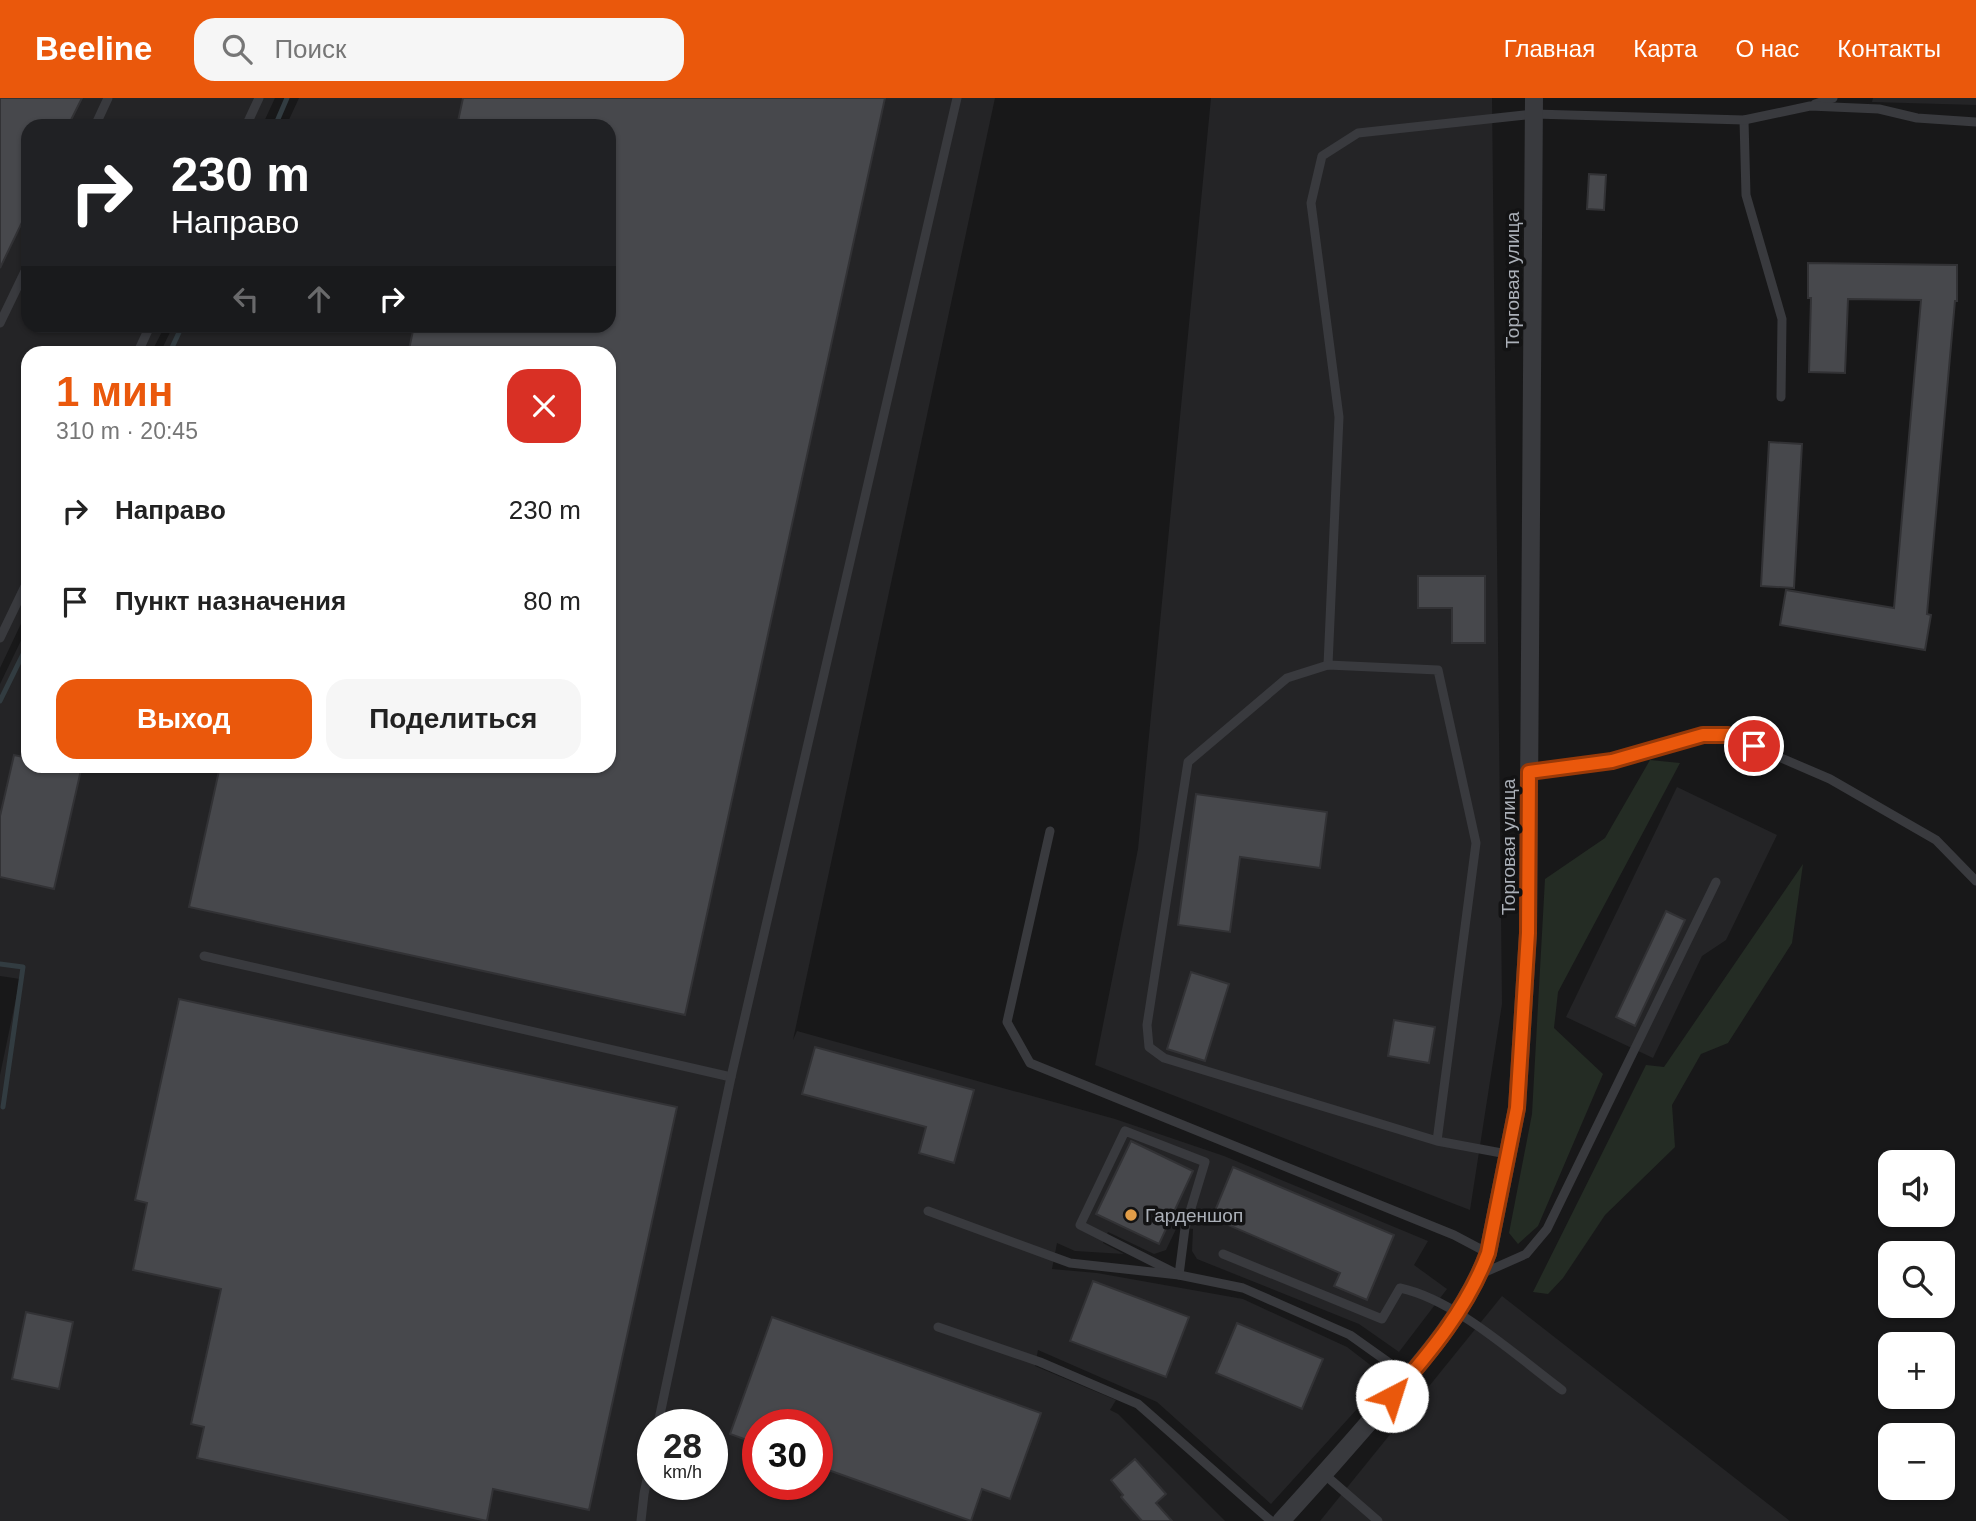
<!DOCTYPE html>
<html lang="ru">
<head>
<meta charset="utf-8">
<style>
  :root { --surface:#fff; --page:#f6f6f6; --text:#222; --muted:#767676; --accent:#ea580c }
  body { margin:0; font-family:Helvetica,sans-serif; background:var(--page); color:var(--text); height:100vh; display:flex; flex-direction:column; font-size:26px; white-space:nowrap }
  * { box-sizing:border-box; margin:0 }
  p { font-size:23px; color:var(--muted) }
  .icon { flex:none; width:38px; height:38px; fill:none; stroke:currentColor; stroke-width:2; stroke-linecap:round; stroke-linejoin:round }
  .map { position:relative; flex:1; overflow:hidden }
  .details { position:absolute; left:21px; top:248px; width:595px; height:427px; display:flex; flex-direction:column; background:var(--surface); border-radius:21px; box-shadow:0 2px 5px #0004 }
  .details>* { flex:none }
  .guide { position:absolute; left:21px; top:21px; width:595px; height:214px; border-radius:21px; box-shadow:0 2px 5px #0004; background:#202124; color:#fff; overflow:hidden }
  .controls { position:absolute; left:1878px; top:1052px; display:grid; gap:14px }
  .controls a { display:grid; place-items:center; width:77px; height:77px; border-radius:14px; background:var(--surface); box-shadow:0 2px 5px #0004; font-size:35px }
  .speed { position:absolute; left:637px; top:1311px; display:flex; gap:14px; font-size:35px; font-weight:700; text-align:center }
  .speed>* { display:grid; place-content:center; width:91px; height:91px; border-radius:50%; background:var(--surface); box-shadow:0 2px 5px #0004; line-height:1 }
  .speed small { font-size:18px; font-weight:400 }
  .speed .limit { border:10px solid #d22; background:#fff; color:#111 }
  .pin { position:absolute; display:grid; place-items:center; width:60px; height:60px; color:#fff; margin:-30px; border:4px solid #fff; border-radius:50%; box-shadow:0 2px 7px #0007 }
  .me { position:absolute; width:77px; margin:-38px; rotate:40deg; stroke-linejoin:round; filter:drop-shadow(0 0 5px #0008) }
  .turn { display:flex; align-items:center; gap:24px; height:147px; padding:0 35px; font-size:32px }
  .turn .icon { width:91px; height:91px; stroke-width:2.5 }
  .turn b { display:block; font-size:49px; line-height:60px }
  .lanes { display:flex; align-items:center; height:66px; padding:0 35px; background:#0003; justify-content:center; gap:35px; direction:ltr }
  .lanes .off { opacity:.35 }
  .round { display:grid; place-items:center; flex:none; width:74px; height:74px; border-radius:21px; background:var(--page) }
  .headline { display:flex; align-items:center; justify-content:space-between; height:119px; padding:0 35px }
  h1 { font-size:42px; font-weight:600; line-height:52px; color:var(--accent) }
  .cta { display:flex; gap:14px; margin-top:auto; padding:14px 35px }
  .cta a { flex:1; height:80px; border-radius:21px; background:var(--accent); color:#fff; font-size:28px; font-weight:600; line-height:80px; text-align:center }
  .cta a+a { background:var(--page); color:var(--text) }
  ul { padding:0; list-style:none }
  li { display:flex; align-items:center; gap:21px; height:91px; padding:0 35px }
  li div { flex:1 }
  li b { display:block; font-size:26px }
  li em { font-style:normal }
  header { display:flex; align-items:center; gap:42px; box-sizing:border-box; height:98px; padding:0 35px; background:var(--accent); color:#fff }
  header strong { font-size:33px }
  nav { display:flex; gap:38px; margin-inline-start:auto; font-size:24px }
  .search { width:490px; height:63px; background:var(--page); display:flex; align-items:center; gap:18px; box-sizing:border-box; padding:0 24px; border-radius:21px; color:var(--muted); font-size:26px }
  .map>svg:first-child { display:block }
</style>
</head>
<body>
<header>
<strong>Beeline</strong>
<div class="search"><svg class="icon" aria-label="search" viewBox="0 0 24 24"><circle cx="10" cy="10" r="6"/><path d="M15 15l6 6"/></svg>Поиск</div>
<nav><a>Главная</a><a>Карта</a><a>О нас</a><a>Контакты</a></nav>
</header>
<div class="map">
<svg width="1976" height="1423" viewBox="0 0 1976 1423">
  <rect width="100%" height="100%" fill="#181819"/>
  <g fill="#242426" fill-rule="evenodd">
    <path d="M0 0H275L262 28H28V228H165L151 255 28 256V511L0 570Z"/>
    <path d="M299 0H995L793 942 797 933 1115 1021 1224 1058 1428 1143 1414 1167 1447 1191 1399 1254 1359 1226 1197 1161 1192 1153 1193 1131 1177 1129 1166 1152 1154 1156 1108 1134 1103 1145 1124 1156 1075 1153 1057 1145 1052 1171 1097 1175 1243 1201 1347 1249 1386 1279 1271 1406 1157 1304 1038 1252 1035 1268 1116 1302 1110 1312 1118 1316 1225 1423H0V977L20 881 0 878V586L28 528V668H609V256L160 255 173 228H609V28H286ZM653 1326H712V1386H653ZM758 1326H817V1386H758Z"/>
    <path d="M1211 0H1492L1502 906 1470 1112 1095 967 1138 751Z"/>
    <path d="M1873 0H1976V7L1872 4Z"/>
    <path d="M1677 689 1777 737 1726 842 1702 858 1653 960 1566 919Z"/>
    <path d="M1502 1198 1790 1423H1320Z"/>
  </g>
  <g fill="#242c24">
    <path d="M1650 662 1680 665 1558 894 1554 930 1603 976 1538 1128 1518 1146 1509 1135 1532 1016 1545 781 1605 740Z"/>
    <path d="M1803 766 1792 845 1728 945 1701 956 1672 1007 1675 1049 1605 1117 1563 1180 1548 1196 1533 1194 1646 967 1664 969Z"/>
  </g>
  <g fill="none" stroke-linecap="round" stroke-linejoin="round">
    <g stroke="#323c41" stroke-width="5">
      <path d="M275 28 287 0"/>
      <path d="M169 256 182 228"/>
      <path d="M0 603 28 546"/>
      <path d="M0 866 23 869 3 1009"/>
    </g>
  </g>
  <g fill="#47484c" stroke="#323235" stroke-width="2">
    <path d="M0 0H82L68 28H28V112L0 170Z"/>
    <path d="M463 0H885L685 917 189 809 220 668H609V256H408L414 228H609V28H457Z"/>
    <path d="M1589 76 1606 77 1604 112 1587 111Z"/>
    <path d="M1808 165 1957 167V203H1955L1927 516 1931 517 1925 552 1780 527 1786 492 1894 510 1921 202 1848 201 1845 275 1809 274 1811 200H1808Z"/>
    <path d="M1769 344 1802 346 1794 490 1761 488Z"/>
    <path d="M1418 478H1485V545H1452V510H1418Z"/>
    <path d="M14 657 28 660V668H64L81 672 54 791 0 779V718Z"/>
    <path d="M1196 696 1327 714 1320 770 1240 759 1230 834 1178 827Z"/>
    <path d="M1666 813 1685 822 1635 928 1616 919Z"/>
    <path d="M1191 874 1229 886 1205 963 1167 951Z"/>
    <path d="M179 901 677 1009 589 1412 493 1391 487 1423 197 1360 204 1329 191 1326 221 1191 133 1172 147 1105 135 1102Z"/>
    <path d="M1394 922 1435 929 1429 965 1388 958Z"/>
    <path d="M815 949 974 992 954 1065 919 1055 926 1029 802 996Z"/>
    <path d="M1131 1043 1193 1073 1159 1146 1096 1116Z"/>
    <path d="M1233 1069 1394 1137 1367 1202 1334 1188 1340 1175 1212 1120Z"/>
    <path d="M1093 1183 1189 1219 1166 1279 1070 1243Z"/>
    <path d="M26 1214 73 1224 59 1291 12 1281Z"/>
    <path d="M772 1219 1041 1315 1010 1401 982 1391 971 1423 817 1368V1326H758V1346L730 1336Z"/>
    <path d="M1237 1225 1323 1261 1302 1311 1216 1275Z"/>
    <path d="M1135 1361 1166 1396 1156 1405 1172 1423H1142L1121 1399 1123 1397 1111 1382Z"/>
  </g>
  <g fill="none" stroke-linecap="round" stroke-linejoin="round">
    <g stroke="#393a3e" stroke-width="9">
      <path d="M1815 6 1833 0"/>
      <path d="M1744 22 1746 97 1782 221 1781 299"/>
      <path d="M95 28 108 0"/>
      <path d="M246 28 259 0"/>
      <path d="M0 225 28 167"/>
      <path d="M137 256 150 228"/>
      <path d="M0 540 28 482"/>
      <path d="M1328 567 1339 319 1311 105 1322 58 1358 35 1534 16 1744 22 1810 8 1879 11 1917 20 1976 24"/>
      <path d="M1529 674 1612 663 1703 637H1728L1830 681 1936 742 1976 783"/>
      <path d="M1050 733 1007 924 1030 965 1454 1137 1488 1155"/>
      <path d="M204 858 731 979"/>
      <path d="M1125 1033 1205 1064 1185 1130 1179 1177 1080 1127Z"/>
      <path d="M1437 1043 1476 745 1438 572 1328 567 1287 580 1188 664 1147 927 1149 949 1164 960 1437 1043 1507 1056"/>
      <path d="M928 1113 1070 1165 1179 1177 1243 1190 1350 1237 1409 1279"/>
      <path d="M1223 1156 1382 1221 1400 1190C1456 1202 1516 1258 1562 1292"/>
      <path d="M1481 1176 1526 1156 1547 1131 1716 784"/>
      <path d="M938 1229 1040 1264 1138 1306 1271 1423"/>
      <path d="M658 1326 731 979 957 0"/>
      <path d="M1324 1376 1378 1423"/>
      <path d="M641 1423 644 1396 653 1352"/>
    </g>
    <path stroke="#393a3e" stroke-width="18" d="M1281 1423C1314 1387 1346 1351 1378 1314 1420 1266 1465 1216 1488 1155L1517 1010 1528 835 1534 0"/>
  </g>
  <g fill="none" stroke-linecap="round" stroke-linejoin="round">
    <defs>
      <path id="route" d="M1392 1298C1430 1255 1468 1209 1488 1155L1517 1010 1528 835 1529 674 1612 663 1703 637H1728L1754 648"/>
    </defs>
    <use href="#route" stroke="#983908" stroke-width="18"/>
    <use href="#route" stroke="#ea580c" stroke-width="12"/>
  </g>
  <circle fill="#e19d48" stroke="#131314" stroke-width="2.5" cx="1131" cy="1117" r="7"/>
  <g text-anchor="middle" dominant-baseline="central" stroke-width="7" stroke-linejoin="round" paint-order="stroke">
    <g font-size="19" fill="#abb0b8" stroke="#131314">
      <text transform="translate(1512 182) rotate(-90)">Торговая улица</text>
      <text transform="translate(1508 749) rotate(-90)">Торговая улица</text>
    </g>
    <g font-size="19" fill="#abb0b8" stroke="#131314" text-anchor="start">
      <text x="1145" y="1117">Гарденшоп</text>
    </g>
  </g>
</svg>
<div class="controls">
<a><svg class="icon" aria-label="sound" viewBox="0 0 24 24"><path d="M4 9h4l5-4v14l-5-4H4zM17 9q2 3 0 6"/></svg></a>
<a><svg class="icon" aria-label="search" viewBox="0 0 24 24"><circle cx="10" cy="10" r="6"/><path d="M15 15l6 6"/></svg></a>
<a>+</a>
<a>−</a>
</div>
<div class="speed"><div>28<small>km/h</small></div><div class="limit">30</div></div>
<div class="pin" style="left:1754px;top:648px;background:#d93025"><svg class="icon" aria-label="arrive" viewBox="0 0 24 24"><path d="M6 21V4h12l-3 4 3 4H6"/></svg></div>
<svg class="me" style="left:1392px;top:1298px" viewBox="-20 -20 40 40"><circle r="19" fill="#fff"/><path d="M0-13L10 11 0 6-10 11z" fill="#ea580c"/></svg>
<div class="guide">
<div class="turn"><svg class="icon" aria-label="right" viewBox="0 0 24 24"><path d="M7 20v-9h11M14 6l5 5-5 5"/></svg><div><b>230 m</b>Направо</div></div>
<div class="lanes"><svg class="icon off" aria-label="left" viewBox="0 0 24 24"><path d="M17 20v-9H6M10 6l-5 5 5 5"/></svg><svg class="icon off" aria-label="ahead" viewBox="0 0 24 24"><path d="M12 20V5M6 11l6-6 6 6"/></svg><svg class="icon" aria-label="right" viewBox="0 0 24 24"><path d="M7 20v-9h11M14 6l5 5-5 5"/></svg></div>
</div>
<section class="details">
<div class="headline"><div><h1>1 мин</h1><p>310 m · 20:45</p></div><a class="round" style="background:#d93025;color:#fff"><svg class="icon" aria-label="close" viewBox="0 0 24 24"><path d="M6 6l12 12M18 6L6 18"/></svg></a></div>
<ul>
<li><svg class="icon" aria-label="right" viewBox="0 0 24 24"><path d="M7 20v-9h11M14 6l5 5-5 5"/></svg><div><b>Направо</b></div><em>230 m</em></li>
<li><svg class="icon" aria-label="arrive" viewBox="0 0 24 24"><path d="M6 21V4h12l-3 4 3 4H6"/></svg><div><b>Пункт назначения</b></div><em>80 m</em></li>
</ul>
<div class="cta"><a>Выход</a><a>Поделиться</a></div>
</section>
</div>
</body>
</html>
